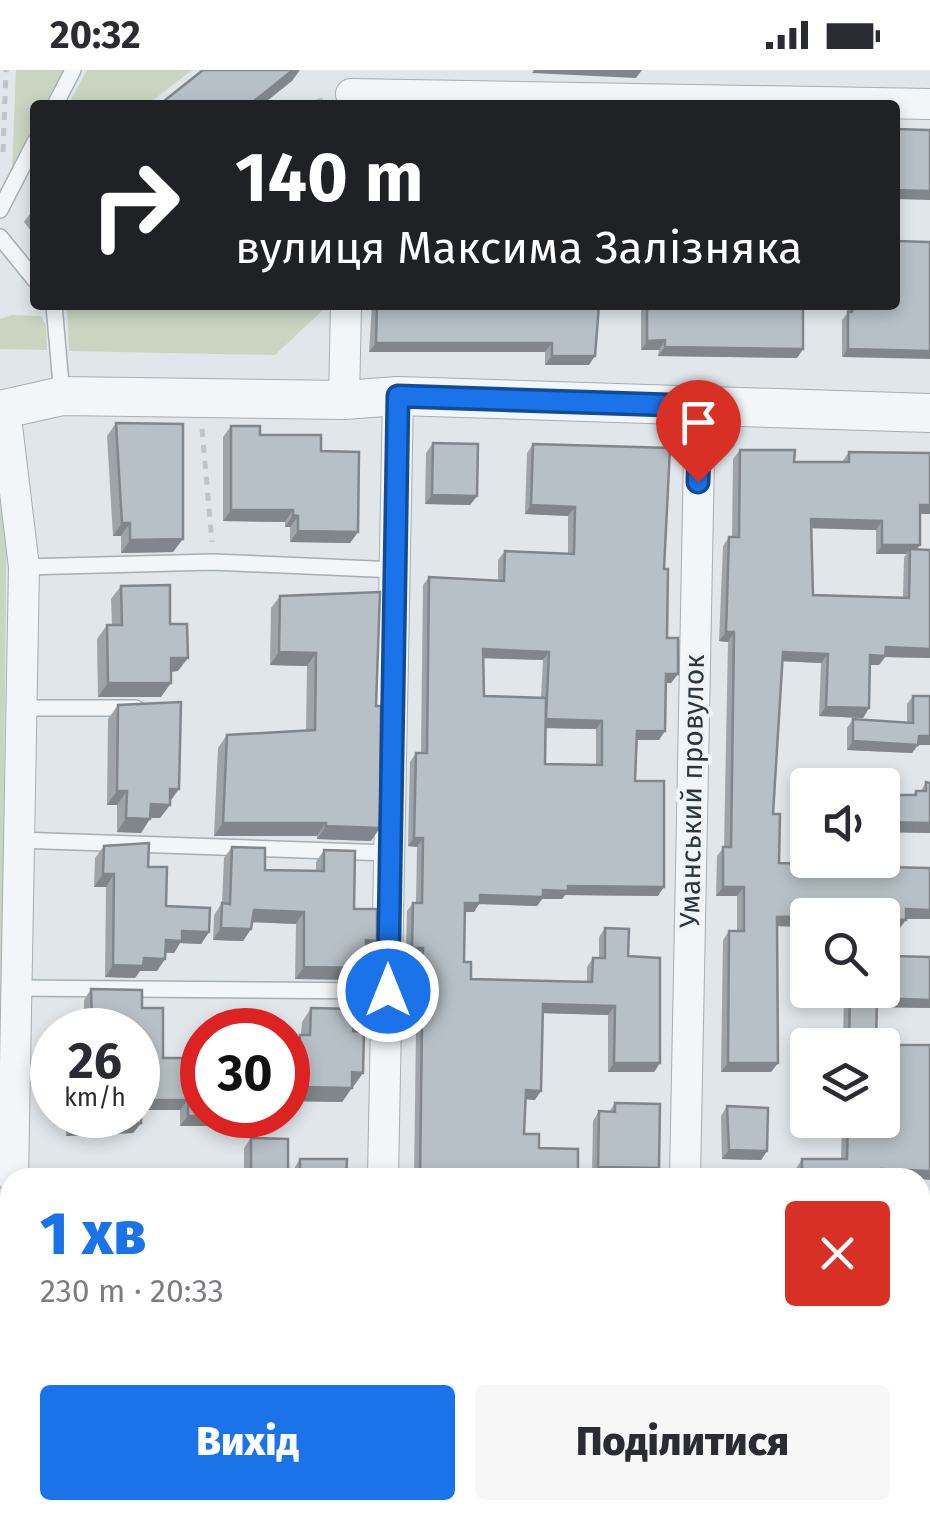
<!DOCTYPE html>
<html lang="uk">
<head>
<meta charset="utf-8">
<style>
  :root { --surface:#fff; --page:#f7f7f7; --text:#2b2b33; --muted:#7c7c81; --accent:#1a73e8 }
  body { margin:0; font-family:"Fira Sans",sans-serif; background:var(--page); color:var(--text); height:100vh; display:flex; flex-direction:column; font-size:38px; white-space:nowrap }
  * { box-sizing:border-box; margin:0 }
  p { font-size:32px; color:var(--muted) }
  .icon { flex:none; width:55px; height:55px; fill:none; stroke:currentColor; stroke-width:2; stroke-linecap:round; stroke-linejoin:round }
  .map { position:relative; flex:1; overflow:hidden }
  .drawer { position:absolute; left:0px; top:1098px; width:930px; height:352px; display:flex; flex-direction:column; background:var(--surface); border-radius:30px 30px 0 0; box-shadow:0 5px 15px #0003 }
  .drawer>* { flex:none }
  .top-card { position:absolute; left:30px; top:30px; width:870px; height:210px; border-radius:10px; box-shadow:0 5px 15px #0003; background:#202124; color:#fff; overflow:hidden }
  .tools { position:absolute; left:790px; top:698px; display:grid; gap:20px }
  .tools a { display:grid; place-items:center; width:110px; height:110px; border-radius:10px; background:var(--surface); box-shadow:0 5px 15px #0003; font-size:50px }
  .speed { position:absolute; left:30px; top:938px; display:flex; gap:20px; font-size:50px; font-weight:700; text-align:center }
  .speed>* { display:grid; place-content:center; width:130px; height:130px; border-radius:50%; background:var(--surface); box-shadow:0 5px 15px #0003; line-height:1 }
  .speed small { font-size:25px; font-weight:400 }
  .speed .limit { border:15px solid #d22; background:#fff; color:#111 }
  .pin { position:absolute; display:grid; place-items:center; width:85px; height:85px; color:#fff; margin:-102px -42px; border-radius:50% 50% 50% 0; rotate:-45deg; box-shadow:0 0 10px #0007 }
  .pin .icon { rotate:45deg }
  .me { position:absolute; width:110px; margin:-55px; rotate:0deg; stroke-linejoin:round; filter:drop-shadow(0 0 8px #0008) }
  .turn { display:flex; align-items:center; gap:35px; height:210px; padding:0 40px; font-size:45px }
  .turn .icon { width:130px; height:130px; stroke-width:2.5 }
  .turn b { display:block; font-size:70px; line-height:85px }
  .round { display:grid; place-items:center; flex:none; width:105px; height:105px; border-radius:10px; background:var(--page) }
  .overview { display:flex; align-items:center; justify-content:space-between; height:170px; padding:0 40px }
  h1 { font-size:60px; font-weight:800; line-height:75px; color:var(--accent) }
  .cta { display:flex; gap:20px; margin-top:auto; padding:20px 40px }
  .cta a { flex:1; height:115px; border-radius:10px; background:var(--accent); color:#fff; font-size:40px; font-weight:800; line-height:115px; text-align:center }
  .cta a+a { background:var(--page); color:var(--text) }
  .status { display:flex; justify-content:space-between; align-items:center; height:70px; padding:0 50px; background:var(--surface); direction:ltr }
  .status svg { height:28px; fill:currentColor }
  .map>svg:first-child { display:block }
</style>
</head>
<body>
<div class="status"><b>20:32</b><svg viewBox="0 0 49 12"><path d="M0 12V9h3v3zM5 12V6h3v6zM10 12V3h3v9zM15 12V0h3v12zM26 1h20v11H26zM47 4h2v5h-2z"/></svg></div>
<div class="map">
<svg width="930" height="1448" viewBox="0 0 930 1448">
  <rect width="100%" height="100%" fill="#e0e6ea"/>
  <g fill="#c9d4c1">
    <path d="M16 0H63L45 35H35V55L12 101Z"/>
    <path d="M87 0H192L147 35H68Z"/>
    <path d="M67 235H323L324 239 275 285 69 281Z"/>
    <path d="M12 245 41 246 46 255 47 280 0 279V249Z"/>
    <path d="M0 421 7 432 0 1063Z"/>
  </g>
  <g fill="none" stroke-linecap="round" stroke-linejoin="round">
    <defs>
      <g id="service">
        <path d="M55 35 73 0"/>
        <path d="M0 140 35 72"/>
        <path d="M0 167 35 210"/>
        <path d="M54 235 62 326"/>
        <path d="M24 497 213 492 397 500"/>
        <path d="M20 638H136"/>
        <path d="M17 770 389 783"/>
        <path d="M14 918 388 921"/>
      </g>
      <g id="minor">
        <path d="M351 24 930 34"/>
        <path d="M344 330 346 235"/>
        <path d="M5 339 24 497 13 1108"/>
        <path d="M383 1108 398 326"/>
        <path d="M685 1108 700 335"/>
        <path d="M920 1380H930"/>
        <path d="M10 1448V1440"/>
      </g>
      <path id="tertiary" d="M0 340 62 326 344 330 398 326 930 343"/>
    </defs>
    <use href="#service" stroke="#a5aeb4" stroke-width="18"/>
    <use href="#minor" stroke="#a5aeb4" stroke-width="32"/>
    <use href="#tertiary" stroke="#a5aeb4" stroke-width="40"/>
    <g stroke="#bec4c8" stroke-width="5" stroke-dasharray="8 8" stroke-linecap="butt">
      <path d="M301 35 323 30"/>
      <path d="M3 82 6 0"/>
      <path d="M202 359 212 472"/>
    </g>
    <use href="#service" stroke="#f3f6f8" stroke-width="15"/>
    <use href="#minor" stroke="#f3f6f8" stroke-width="30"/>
    <use href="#tertiary" stroke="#f3f6f8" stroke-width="38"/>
  </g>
  <g fill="#9da5aa" fill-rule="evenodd">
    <path d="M35 137V166L24 152Z"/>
    <path d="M372 235H599L589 295H545V282H369Z"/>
    <path d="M641 235H763V238L803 279 797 288 658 286 659 280H641Z"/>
    <path d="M848 235H895L842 287V250L847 244Z"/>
    <path d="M116 353 173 482 121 483V466H113L107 366Z"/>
    <path d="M231 356 321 381 358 462 350 473 290 472V457H285V452L223 451V367Z"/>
    <path d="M433 373 477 426 470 435 425 434 426 383Z"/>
    <path d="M533 374 664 499 667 568 678 604 671 613H666L659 670H637L635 711 658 826 565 825 562 829H542L537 836 479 834 474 842H464V892L471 909 587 912V897L593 888H599V867L605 858 628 886 660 993 654 1002H608V945L543 943 535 1030 525 1029 524 1064 539 1078 578 1108H414L417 887H406L407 841 413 833H416L417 777 408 776 410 692 416 683H421L423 515 429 507 498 510V490L505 481 568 484V446L525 444 527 383ZM483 588 543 590 541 628 484 626ZM545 658 596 659V695L545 694Z"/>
    <path d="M740 380 794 392H842L849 382 930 383V444H920L917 479 930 480V588L885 587 879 595H870L869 638 863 648 819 646 821 593 782 591 773 744 779 793 813 794V790H882V725H913L916 721H921L926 712 930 713V763L883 762V797L930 798V849H906L899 859 777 856 778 993 771 1002H721L723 870 729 861H737V826H716L717 786 724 777 728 572 719 571 723 476 729 467H732L733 389ZM811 458 876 460V484H906L904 488 903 527 813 525Z"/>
    <path d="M121 516 170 554 178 601 171 602 161 627H98L97 569 107 555H112L111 529Z"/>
    <path d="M380 522 371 771 317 769V766H214L218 678 227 665 306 660 307 596 270 595 271 538 280 526Z"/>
    <path d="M913 626H930V675H918L912 683 847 680V658L853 649 907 652V634Z"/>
    <path d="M118 635 170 732V735L160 748H150L141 763 117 762V735H107L108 649Z"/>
    <path d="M104 776 148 797 166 836 209 862 201 874 180 873 174 883H165V889L157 901H140L135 908 105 907 106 817H94L95 788Z"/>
    <path d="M232 777 265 800 316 801V792L324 780 354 839 369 882H366V898L358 910 295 909 296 854 252 852 251 859 243 871 213 870 214 845 222 833 224 788Z"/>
    <path d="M893 886 930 938 877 937 876 975H843L844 920H882L887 906V894Z"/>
    <path d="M91 919 142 938 163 988 258 1056H180V1040H141V1053L133 1063 66 1066 65 1045H138V960H59L66 948H84V930Z"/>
    <path d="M311 938 353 1017H352L342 1032 289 1031 291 978 301 965 302 952Z"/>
    <path d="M615 1033 652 1107 592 1106 593 1051 599 1041 609 1042Z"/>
    <path d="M727 1036 767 1081 761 1090 722 1089 721 1046Z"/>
    <path d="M842 1050H882L920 1108H797V1097L802 1089H841Z"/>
    <path d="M251 1068 288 1102 284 1108H244V1078Z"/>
    <path d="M300 1089 346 1108H294L295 1097Z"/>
  </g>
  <g fill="#80868b">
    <path d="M293 0H300L292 11 262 35H249Z"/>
    <path d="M534 0H642L636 8 532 3Z"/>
    <path d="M895 120 930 121V130L895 129Z"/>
    <path d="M665 270 659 280H641L647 271Z"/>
    <path d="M376 273H552L545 282H369Z"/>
    <path d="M665 277 803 279 797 288 658 286Z"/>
    <path d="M848 279 930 281V289L842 287Z"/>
    <path d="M552 286H595L589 295H545Z"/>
    <path d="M432 425 477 426 470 435 425 434Z"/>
    <path d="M531 435 575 437 568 446 525 444Z"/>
    <path d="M920 435H930V444H913Z"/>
    <path d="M231 440H293L285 452 223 451Z"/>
    <path d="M293 445 298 446 290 457H285Z"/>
    <path d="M811 449 882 451 876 460 804 458Z"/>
    <path d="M122 453H130L121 466H113Z"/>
    <path d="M298 461 358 462 350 473 290 472Z"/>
    <path d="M183 469 173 482 121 483 130 470Z"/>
    <path d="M882 475H920L913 484 910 479 906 484H876Z"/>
    <path d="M726 562H734L728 572 719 571Z"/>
    <path d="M886 577 930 579V588L885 587 879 595H863L870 585Z"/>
    <path d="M483 579 549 582 543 590 477 588Z"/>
    <path d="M279 582 316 583 307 596 270 595Z"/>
    <path d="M783 582 828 584 821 593 776 591Z"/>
    <path d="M171 588H188L178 601 161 602Z"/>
    <path d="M666 604H678L671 613H660Z"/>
    <path d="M108 613H171L161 627H98Z"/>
    <path d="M826 637 869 638 863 648 819 646Z"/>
    <path d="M546 649 602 651 596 659 540 658Z"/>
    <path d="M637 661H665L659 670H631Z"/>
    <path d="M919 666H930V675H918L912 683 847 680 853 671Z"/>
    <path d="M170 719H179L169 733Z"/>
    <path d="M117 721H127L117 735H107Z"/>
    <path d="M151 734 170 735 160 748H141Z"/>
    <path d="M126 748 150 749 141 763 117 762Z"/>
    <path d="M883 752 930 753V763L882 762Z"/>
    <path d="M223 753H326L317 766H214Z"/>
    <path d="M326 756 380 758 371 771 317 769Z"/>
    <path d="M414 768H423L417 777 408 776Z"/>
    <path d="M103 804H114L106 817H94Z"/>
    <path d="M568 816 664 817 658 826 565 825 562 829H542L537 836 479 834 474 842H458L465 833 480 825Z"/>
    <path d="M723 817H744L737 826H716Z"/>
    <path d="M906 839 930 840V849H899Z"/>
    <path d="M254 840 304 842 296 854 246 852Z"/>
    <path d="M777 847H808V857L771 856Z"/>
    <path d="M882 849 906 850 899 859 882 858Z"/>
    <path d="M221 858 251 859 243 871 213 870Z"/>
    <path d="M182 861 209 862 201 874 180 873 174 883 157 882 166 870Z"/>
    <path d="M366 870 377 871 369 882H358Z"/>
    <path d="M412 878H423L417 887H406Z"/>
    <path d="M144 888 165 889 157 901H140L135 908 105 907 113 895Z"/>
    <path d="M304 897 366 898 358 910 295 909Z"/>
    <path d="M877 928 930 930V938L871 937Z"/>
    <path d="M543 934 615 936 608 945 537 943Z"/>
    <path d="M614 993H660L654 1002H608Z"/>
    <path d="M728 993H778L771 1002H721Z"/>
    <path d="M352 1002 363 1003 353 1017 342 1016Z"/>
    <path d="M299 1017 352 1018 342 1032 289 1031Z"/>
    <path d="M526 1020 541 1021 535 1030 519 1029Z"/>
    <path d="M141 1030H188L180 1040H138Z"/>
    <path d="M265 1045 258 1056H180L188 1046Z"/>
    <path d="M141 1053 133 1063 66 1066 74 1056Z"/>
    <path d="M729 1080 767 1081 761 1090 722 1089Z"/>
    <path d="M598 1097 659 1098 652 1107 592 1106Z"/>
    <path d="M881 1099 930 1101V1110L920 1109V1108H875Z"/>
    <path d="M251 1102H288L284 1108H247Z"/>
    <path d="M923 1191H930V1200L920 1199Z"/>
    <rect x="920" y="1322" width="10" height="9"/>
  </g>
  <g fill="#b7c0c6" stroke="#80868b" stroke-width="2.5" fill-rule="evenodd">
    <path d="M203 0H293L249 35H159Z"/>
    <path d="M895 59 930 60V121L895 120Z"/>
    <path d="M895 171 930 172V281L848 279V242H852L853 235H895Z"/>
    <path d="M377 235H599L595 286H552V273H376Z"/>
    <path d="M647 235H763V238H803V279L665 277V270L647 271Z"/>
    <path d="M116 353 183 354V469L130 470V453H122Z"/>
    <path d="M231 356H260V365H321V381L359 382 358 462 298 461V446L293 445V440H231Z"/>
    <path d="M433 373 478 374 477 426 432 425Z"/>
    <path d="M533 374 670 378 664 499H668L667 568H678V604H666L665 661H637L635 711H664V817L568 816V821L543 820V827L480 825V833H465L464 892H471V909L592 912 593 888H605V858L629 859 628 886 660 888V993H614L615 936 543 934 541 1021 526 1020 524 1064H539V1078L578 1079V1108H420L423 878H412L413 833H422L423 768H414L416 683H427L429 507 504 511 505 481 574 484 575 437 531 435ZM483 579 549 582 546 649 602 651V695L545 694 546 628 484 626Z"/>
    <path d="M740 380H795L794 392H849V382L930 383V435H920V475H882V451L811 449 813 525 909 528 910 479 930 480V579L886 577 885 586 870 585 869 638 826 637 828 584 783 582 773 744H780L779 793 819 794V790H882V725H916V721H926V712L930 713V753L883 752V797L930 798V840L906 839V850L882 849V845L777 847 778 993H728L729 861H744V817H723V777H731L734 562H726L729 467H739Z"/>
    <path d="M170 515V554H187L188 588H171V613H108L107 555H122L121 516Z"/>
    <path d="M380 522 376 636H381L380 758 326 756V753H223L227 665 315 660 316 583 279 582 280 526Z"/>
    <path d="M913 626H930V666H919L918 675 853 671V649L913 653Z"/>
    <path d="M181 632 179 719H170V735L151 734 150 749 126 748 127 721H117L118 635Z"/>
    <path d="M149 773 148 797H167L166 836 210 838 209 862 182 861V871L166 870 165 889 144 888 143 896 113 895 114 804H103L104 776Z"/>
    <path d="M232 777 265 778V800L324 801V780L355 781 354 839H377V871L366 870V898L304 897V842L254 840 251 859 221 858 222 833 230 834Z"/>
    <path d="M893 886 930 887V930L877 928 876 975H849L850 920H882V906H893Z"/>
    <path d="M91 919 142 920V938H163V988H202V1045H265L188 1046V1030H141V1053L74 1056 73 1045H138V960H67L66 948H92Z"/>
    <path d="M311 938 354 939 353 961 364 962 363 1003 352 1002V1018L299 1017 300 965H310Z"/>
    <path d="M882 975H930V1101L881 1099V1108H802V1089H847L848 1050H882Z"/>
    <path d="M615 1033 660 1034 659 1098 598 1097 599 1041 615 1042Z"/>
    <path d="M727 1036 768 1038 767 1081 729 1080Z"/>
    <path d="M251 1068 288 1069V1102H251Z"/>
    <path d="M300 1089H347L346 1108H300Z"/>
    <path d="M920 1151H930V1191H923L922 1223 920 1222Z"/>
    <rect x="920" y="1276" width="10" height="46"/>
    <path d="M920 1433H930V1448H58L59 1440H920Z"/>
  </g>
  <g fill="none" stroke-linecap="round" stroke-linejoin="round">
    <defs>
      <path id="route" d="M388 921 398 326 700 336 698 412"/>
    </defs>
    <use href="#route" stroke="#114b97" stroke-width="25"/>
    <use href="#route" stroke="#1a73e8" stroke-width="18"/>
  </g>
  <g text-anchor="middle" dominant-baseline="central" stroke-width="8" stroke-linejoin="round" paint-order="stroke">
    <g font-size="28" fill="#293641" stroke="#f0f4f7">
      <text transform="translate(692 721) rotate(-89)">Уманський провулок</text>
    </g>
  </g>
</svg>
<div class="tools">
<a><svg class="icon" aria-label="sound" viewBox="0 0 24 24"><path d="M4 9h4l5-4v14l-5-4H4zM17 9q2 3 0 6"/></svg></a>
<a><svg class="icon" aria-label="search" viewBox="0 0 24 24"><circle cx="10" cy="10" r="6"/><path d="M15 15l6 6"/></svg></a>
<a><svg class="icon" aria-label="layers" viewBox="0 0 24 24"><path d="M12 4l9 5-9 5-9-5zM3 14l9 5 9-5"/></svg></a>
</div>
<div class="speed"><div>26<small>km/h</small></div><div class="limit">30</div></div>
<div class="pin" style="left:698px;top:412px;background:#d93025"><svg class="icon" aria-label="arrive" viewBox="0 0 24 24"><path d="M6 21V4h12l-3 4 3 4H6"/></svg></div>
<svg class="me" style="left:388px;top:921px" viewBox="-20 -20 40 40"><circle r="17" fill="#1a73e8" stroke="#fff" stroke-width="3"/><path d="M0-11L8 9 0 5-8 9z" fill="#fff"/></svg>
<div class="top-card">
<div class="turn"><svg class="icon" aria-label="right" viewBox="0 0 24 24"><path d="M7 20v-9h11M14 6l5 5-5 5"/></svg><div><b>140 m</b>вулиця Максима Залізняка</div></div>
</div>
<section class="drawer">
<div class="overview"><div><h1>1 хв</h1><p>230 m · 20:33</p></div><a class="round" style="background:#d93025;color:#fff"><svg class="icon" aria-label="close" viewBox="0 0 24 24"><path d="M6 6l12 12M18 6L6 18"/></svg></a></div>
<div class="cta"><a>Вихід</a><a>Поділитися</a></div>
</section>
</div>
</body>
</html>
